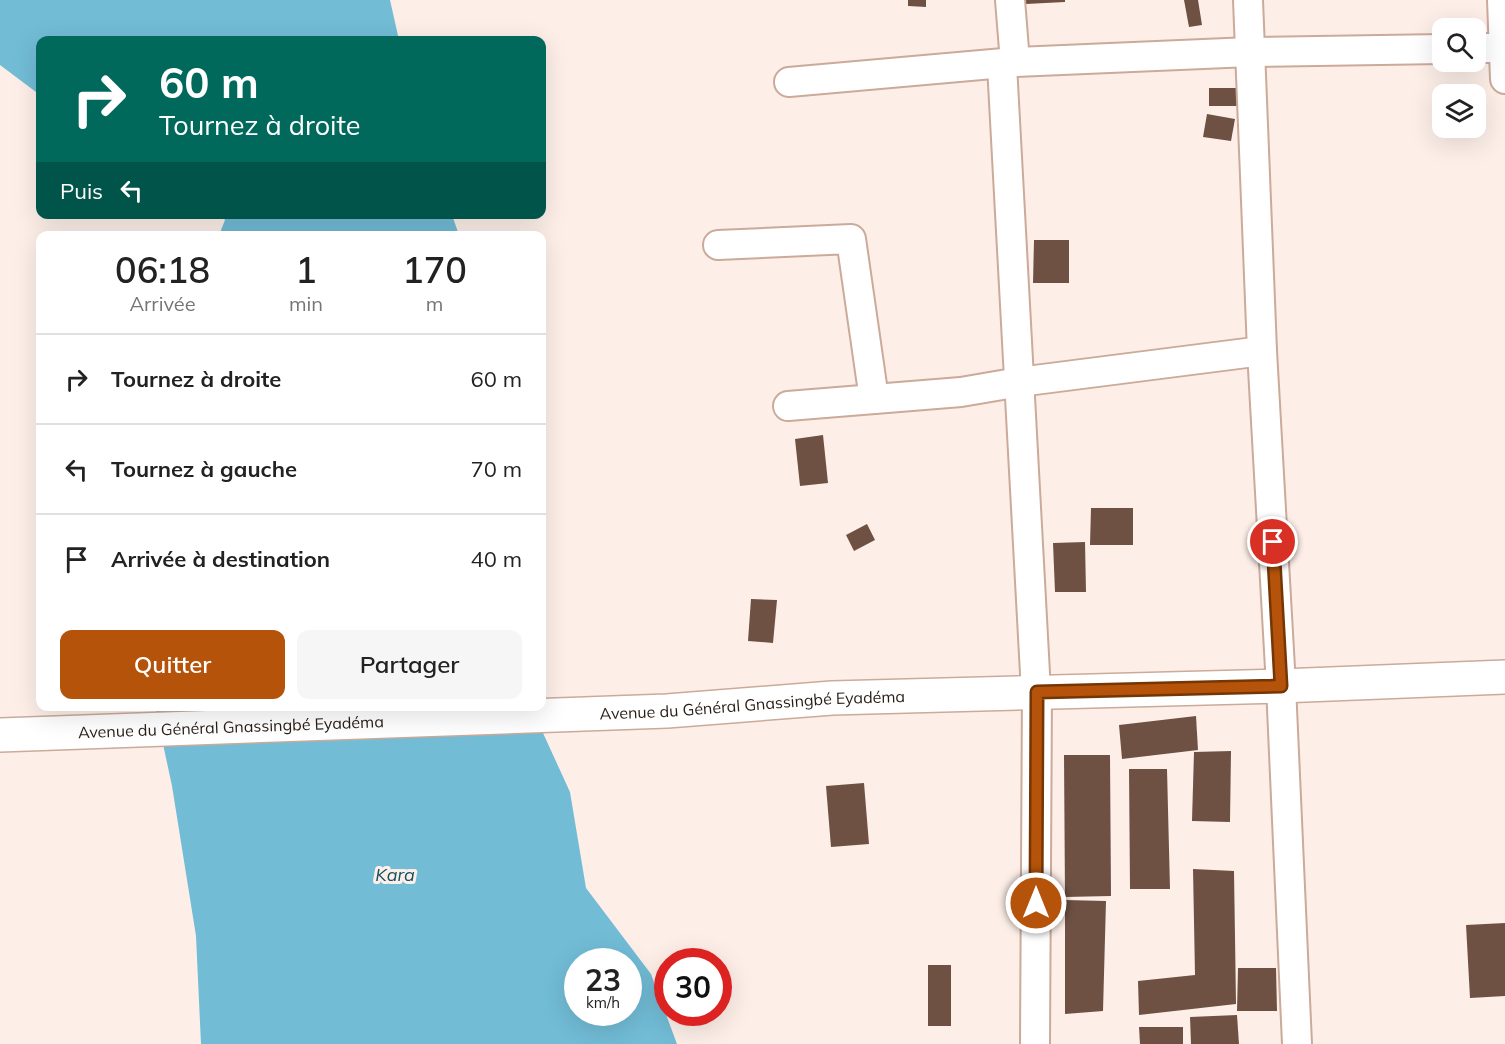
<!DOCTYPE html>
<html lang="fr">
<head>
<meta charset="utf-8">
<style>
  :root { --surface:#fff; --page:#f6f6f6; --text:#222; --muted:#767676; --line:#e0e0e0; --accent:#b45309 }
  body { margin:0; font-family:Mulish,sans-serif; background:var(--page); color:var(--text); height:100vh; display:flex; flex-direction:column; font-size:22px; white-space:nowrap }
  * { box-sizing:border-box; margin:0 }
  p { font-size:20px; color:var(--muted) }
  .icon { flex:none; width:33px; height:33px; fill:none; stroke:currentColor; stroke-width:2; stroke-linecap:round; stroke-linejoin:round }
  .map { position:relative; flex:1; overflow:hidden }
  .panel { position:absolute; left:36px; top:231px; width:510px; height:480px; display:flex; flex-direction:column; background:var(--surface); border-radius:12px; box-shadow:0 6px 24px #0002 }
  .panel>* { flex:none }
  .banner { position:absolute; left:36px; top:36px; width:510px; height:183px; border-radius:12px; box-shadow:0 6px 24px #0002; background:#00695c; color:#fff; overflow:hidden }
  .buttons { position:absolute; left:1432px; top:18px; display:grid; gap:12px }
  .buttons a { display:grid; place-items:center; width:54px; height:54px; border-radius:12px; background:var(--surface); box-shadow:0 6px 24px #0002; font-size:30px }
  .speed { position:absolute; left:564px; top:948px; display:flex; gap:12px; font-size:30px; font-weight:700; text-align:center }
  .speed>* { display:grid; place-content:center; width:78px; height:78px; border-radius:50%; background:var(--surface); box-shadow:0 6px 24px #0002; line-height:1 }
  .speed small { font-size:15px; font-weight:400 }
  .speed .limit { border:9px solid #d22; background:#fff; color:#111 }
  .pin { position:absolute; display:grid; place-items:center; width:51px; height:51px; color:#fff; margin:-26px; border:3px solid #fff; border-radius:50%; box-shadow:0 2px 6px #0007 }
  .me { position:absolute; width:66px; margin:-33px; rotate:0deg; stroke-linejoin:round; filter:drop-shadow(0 0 4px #0008) }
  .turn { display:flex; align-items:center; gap:21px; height:126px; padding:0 24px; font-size:27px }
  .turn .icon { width:78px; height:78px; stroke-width:2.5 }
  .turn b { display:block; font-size:42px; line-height:51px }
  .then { display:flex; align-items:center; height:57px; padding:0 24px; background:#0003; gap:12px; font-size:22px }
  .eta { display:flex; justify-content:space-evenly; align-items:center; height:102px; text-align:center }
  .eta b { font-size:36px; font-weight:600; line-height:42px }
  .action { display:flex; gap:12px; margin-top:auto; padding:12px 24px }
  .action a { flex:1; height:69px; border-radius:12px; background:var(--accent); color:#fff; font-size:24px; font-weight:600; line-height:69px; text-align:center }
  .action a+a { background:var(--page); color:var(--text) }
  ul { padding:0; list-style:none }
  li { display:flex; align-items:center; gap:18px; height:90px; padding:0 24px; border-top:2px solid var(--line) }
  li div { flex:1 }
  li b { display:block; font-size:22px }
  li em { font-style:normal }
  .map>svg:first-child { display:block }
</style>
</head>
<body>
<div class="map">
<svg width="1505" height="1044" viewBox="0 0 1505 1044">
  <rect width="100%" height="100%" fill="#fdefe8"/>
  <g fill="#72bcd6" fill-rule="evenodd">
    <path d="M0 0H390L399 40H40V95L0 65Z"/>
    <path d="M220 214 452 215 459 235H219L225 220Z"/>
    <path d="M155 707H540L543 733 570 792 586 888 651 974 677 1044H201L196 936 172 786ZM578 962H628V1012H578Z"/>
  </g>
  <g fill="#6e5143">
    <path d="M908 0H926V7L908 6Z"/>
    <path d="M1026 0H1065V2L1026 4Z"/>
    <path d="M1184 0H1198L1202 25 1189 27Z"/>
    <rect x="1209" y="88" width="28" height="18"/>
    <path d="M1207 114 1235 119 1231 141 1203 137Z"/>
    <path d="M1034 240H1069V283H1033Z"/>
    <path d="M823 435 828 483 800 486 795 439Z"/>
    <path d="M1091 508H1133V545H1090Z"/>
    <path d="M867 524 875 540 854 551 846 535Z"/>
    <path d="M1085 542 1086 592H1055L1053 543Z"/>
    <path d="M751 599 777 600 773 643 748 641Z"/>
    <path d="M1196 716 1198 750 1122 759 1119 725Z"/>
    <path d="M1231 751 1230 822 1192 821 1194 752Z"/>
    <path d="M1064 755H1110L1111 896 1065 897Z"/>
    <path d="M1129 769H1167L1170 889H1130Z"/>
    <path d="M864 783 869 844 831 847 826 786Z"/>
    <path d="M1193 869 1234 871 1236 1004 1139 1015 1138 981 1195 975Z"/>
    <path d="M1065 900 1106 901 1103 1011 1065 1014Z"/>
    <path d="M1505 923V996L1470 998 1466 925Z"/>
    <rect x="928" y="965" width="23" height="61"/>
    <path d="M1238 968H1276L1277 1011H1237Z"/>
    <path d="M1237 1015 1239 1044H1191L1190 1017Z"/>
    <path d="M1139 1027H1183V1044H1140Z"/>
  </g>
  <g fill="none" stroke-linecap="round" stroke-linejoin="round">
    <defs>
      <g id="minor">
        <path d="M1010 0 1015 62"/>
        <path d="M1248 0 1262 351 1281 686 1297 1044"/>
        <path d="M1502 0 1505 79"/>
        <path d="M1476 48H1505"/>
        <path d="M1002 65 1036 692"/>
        <path d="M789 82 1015 62 1250 52 1443 49"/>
        <path d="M718 245 851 239 874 399"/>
        <path d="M788 406 961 392 1019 382 1262 351"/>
        <path d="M1035 1044 1037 692"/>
      </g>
      <g id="secondary">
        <path id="s1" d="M0 735 667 711 832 698 1281 686 1505 677"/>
      </g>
    </defs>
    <use href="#minor" stroke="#cbaa9a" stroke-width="32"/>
    <use href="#secondary" stroke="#cbaa9a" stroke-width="36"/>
    <use href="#minor" stroke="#fff" stroke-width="28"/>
    <use href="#secondary" stroke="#fff" stroke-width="33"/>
  </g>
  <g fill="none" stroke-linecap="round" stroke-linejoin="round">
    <defs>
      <path id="route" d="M1036 903 1037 692 1281 686 1273 542"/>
    </defs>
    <use href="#route" stroke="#753606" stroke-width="15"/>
    <use href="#route" stroke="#b45309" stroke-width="10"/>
  </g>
  <g text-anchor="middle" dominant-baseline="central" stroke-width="6" stroke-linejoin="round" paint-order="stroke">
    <g font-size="16" fill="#281c16" stroke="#fdefe8">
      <text stroke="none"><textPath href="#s1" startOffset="753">Avenue du Général Gnassingbé Eyadéma</textPath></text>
      <text stroke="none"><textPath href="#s1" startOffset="231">Avenue du Général Gnassingbé Eyadéma</textPath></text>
    </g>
    <g font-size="18" font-style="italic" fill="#115063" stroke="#fdefe8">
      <text x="395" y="874">Kara</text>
    </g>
  </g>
</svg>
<div class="buttons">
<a><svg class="icon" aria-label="search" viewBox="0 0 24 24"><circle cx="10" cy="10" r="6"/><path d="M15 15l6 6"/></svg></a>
<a><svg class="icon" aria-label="layers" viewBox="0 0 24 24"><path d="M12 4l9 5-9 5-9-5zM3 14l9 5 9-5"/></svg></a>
</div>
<div class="speed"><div>23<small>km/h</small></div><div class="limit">30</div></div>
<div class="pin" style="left:1273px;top:542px;background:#d93025"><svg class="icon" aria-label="arrive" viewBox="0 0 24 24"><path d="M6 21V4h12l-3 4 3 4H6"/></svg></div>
<svg class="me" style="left:1036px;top:903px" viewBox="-20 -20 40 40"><circle r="17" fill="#b45309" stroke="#fff" stroke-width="3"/><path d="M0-11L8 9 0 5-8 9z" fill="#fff"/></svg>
<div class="banner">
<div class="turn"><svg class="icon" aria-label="right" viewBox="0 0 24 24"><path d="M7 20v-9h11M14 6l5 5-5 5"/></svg><div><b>60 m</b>Tournez à droite</div></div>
<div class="then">Puis<svg class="icon" aria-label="left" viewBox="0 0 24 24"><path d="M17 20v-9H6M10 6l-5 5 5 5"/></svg></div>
</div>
<section class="panel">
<div class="eta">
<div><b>06:18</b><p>Arrivée</p></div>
<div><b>1</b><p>min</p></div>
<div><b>170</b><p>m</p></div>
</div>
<ul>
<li><svg class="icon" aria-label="right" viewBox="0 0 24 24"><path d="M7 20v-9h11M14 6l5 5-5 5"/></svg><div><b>Tournez à droite</b></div><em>60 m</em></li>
<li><svg class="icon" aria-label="left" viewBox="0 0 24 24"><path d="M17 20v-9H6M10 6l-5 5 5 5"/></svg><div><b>Tournez à gauche</b></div><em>70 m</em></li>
<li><svg class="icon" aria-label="arrive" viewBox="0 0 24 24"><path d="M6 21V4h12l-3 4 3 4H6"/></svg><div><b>Arrivée à destination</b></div><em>40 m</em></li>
</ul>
<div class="action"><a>Quitter</a><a>Partager</a></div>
</section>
</div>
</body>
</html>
